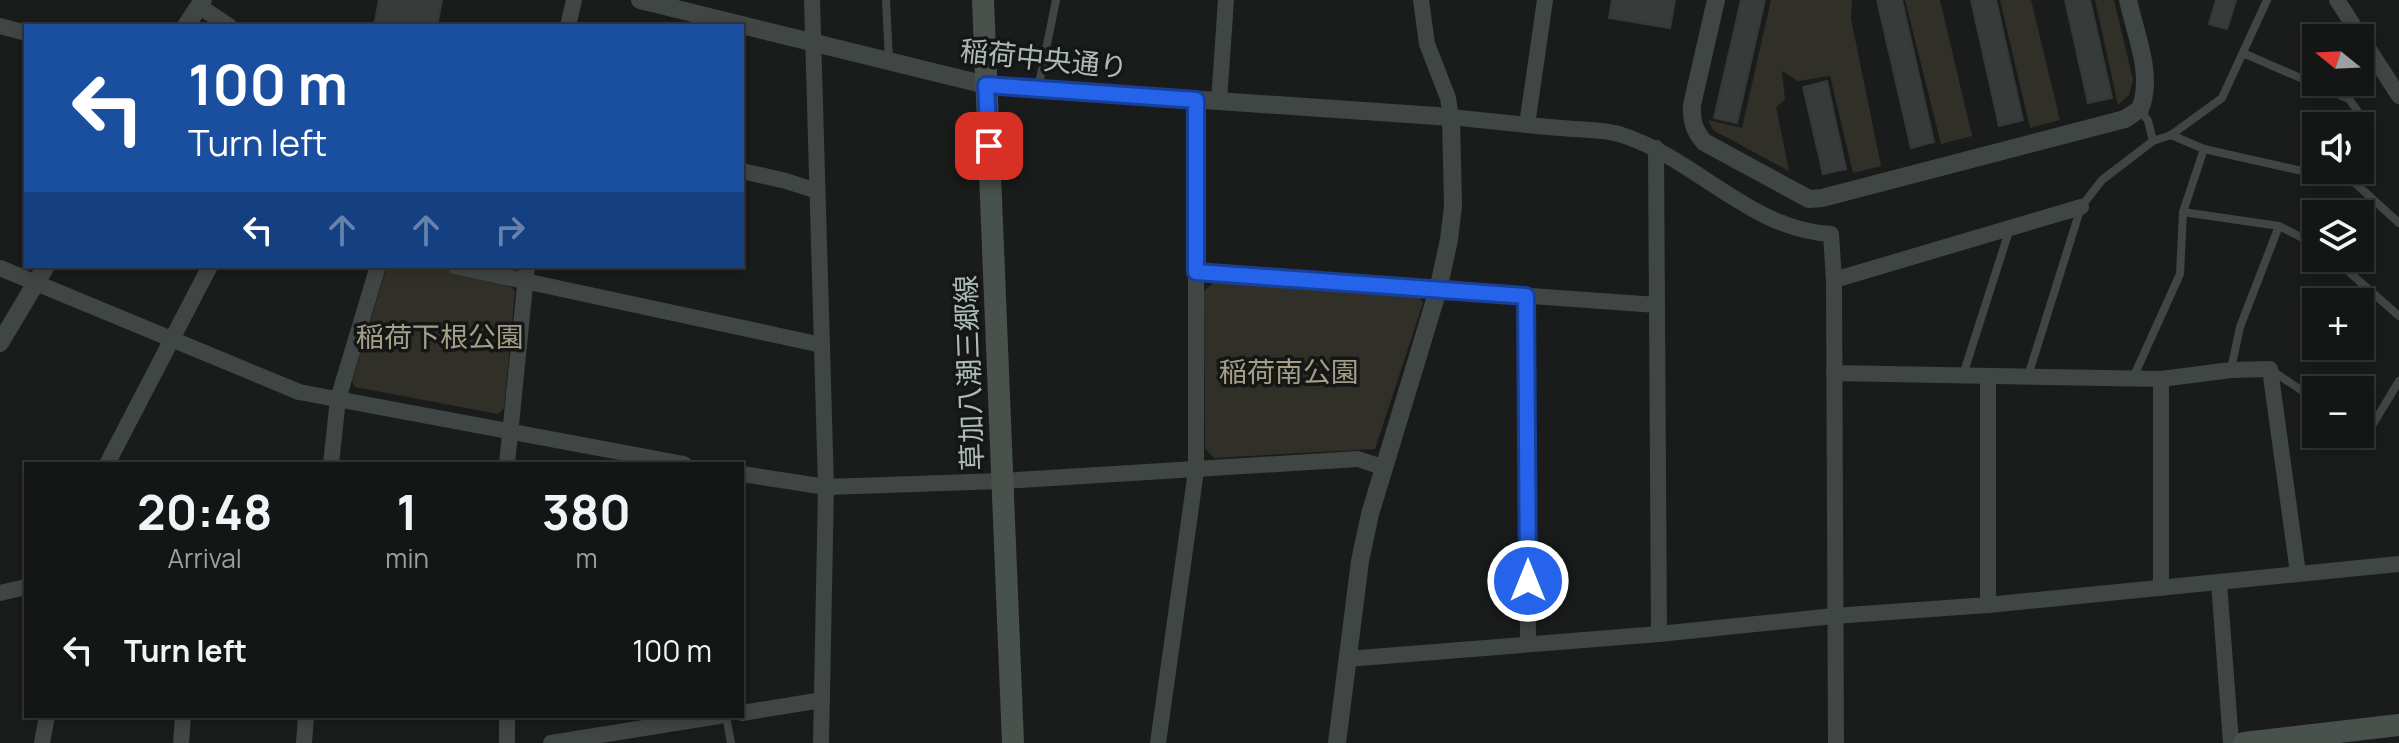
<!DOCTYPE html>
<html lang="en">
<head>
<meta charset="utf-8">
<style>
  :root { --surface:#141515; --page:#212222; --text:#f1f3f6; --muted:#9d9fa0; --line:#333434 }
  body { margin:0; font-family:Manrope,"Noto Sans JP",sans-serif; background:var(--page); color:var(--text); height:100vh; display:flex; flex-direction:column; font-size:30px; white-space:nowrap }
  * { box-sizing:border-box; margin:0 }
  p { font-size:26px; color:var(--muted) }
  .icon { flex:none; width:44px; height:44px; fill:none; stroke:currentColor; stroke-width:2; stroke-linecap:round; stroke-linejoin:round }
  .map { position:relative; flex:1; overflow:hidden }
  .sheet { position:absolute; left:24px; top:462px; width:720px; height:256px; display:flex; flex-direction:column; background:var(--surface); border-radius:0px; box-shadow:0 4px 12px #0003,0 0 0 2px var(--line) }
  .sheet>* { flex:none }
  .top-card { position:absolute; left:24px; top:24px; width:720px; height:244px; border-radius:0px; box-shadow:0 4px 12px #0003,0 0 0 2px var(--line); background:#1a4fa0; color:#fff; overflow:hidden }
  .needle { width:52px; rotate:288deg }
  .fabs { position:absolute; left:2302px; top:24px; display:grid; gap:16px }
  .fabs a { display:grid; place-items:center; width:72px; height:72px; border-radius:0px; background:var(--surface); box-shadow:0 4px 12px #0003,0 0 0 2px var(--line); font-size:40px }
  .pin { position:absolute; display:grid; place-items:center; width:68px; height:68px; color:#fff; margin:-34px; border-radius:16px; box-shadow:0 4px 12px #0006 }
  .me { position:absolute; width:88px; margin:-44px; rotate:0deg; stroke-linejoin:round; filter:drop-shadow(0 0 6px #0008) }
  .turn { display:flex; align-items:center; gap:28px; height:168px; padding:0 32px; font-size:36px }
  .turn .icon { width:104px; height:104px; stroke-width:2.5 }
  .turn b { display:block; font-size:56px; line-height:68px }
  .lanes { display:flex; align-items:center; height:76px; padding:0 32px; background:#0003; justify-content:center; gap:40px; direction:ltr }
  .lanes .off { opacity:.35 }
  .eta { display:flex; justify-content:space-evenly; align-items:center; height:136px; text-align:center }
  .eta b { font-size:48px; font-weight:700; line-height:56px }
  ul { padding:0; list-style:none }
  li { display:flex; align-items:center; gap:24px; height:104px; padding:0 32px }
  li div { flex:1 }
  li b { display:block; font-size:30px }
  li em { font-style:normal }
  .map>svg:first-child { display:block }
</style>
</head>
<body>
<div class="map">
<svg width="2399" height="743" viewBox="0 0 2399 743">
  <rect width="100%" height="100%" fill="#1a1c1c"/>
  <g fill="#313028">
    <path d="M1771 0H1852L1851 19 1881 166 1853 173 1830 76 1798 81 1782 71 1785 100 1776 107 1789 171 1713 130 1708 120 1742 128Z"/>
    <path d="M1905 0H1940L1972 136 1941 144Z"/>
    <path d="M2000 0H2031L2060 120 2030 128Z"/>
    <path d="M2095 0H2114L2133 80 2129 95 2118 105Z"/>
    <path d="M387 266H427L509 284 515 292 504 408 498 414 355 387 352 382Z"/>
    <path d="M1213 283 1418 296 1423 303 1375 449 1214 458 1205 448 1204 291Z"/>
  </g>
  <g fill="#373b3a" stroke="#343837" stroke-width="2">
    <path d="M379 0H442L437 26H374Z"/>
    <path d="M1612 0H1675L1670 28 1609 18Z"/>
    <path d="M1741 0H1765L1737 123 1714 118Z"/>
    <path d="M1877 0H1902L1934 142 1911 148Z"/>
    <path d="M1971 0H1996L2023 120 1999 126Z"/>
    <path d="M2065 0H2090L2112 98 2088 103Z"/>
    <path d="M2216 0H2236L2227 29 2209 24Z"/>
    <path d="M1827 81 1846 169 1823 174 1803 87Z"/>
  </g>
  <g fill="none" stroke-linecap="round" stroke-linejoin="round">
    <g stroke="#404644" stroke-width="8">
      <path d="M886 0 889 60"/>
      <path d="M2243 53 2349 99 2357 110 2358 126"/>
      <path d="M1038 89 1056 0"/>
      <path d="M2140 109 2148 121 2153 141 2171 135 2222 98 2267 0"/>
      <path d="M2171 135 2204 149 2355 183 2399 223"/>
      <path d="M2355 183 2359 170"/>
      <path d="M2183 212 2204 149"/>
      <path d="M2333 258 2399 316"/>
      <path d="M2231 369 2240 327 2279 226"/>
      <path d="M2271 370 2316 400"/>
      <path d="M1963 375 2010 228"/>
      <path d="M2028 376 2081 207 2102 180 2153 141"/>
      <path d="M2133 378 2180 274 2183 212 2279 226 2316 245"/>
      <path d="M2360 429 2367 434 2399 381"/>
      <path d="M726 716 731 743"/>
    </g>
    <g stroke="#404644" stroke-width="16">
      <path d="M812 0 826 487 821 743"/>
      <path d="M1421 0 1427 44 1448 98 1451 117C1488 121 1525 125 1561 128 1581 130 1604 129 1622 135 1696 159 1751 230 1831 234L1834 280 1836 743"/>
      <path d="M2337 0 2399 96"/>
      <path d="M199 6 229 26"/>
      <path d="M0 26 26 33"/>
      <path d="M568 26 574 0"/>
      <path d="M1219 101 1226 0"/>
      <path d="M1527 125 1545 0"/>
      <path d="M1656 148 1659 634"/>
      <path d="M742 171 786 181 817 191"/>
      <path d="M455 266 822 345"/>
      <path d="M0 268 299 392 684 464"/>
      <path d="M1196 272 1657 305"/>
      <path d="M1834 280 2081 207"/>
      <path d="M1526 296 1528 644"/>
      <path d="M1834 373 2161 379 2231 370 2270 369 2298 573"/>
      <path d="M1988 376V605"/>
      <path d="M2161 379V588"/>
      <path d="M107 464 210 266"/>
      <path d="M331 464 338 399 378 266"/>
      <path d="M507 464 527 266"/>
      <path d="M742 474 826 487 1002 481 1358 459 1382 467"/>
      <path d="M2219 583 2231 743"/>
      <path d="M0 593 26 587"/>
      <path d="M1347 659 1659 634 1834 616 1988 605 2399 564"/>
      <path d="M742 713 822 700"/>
      <path d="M507 716V743"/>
      <path d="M42 743 47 716"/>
      <path d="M181 743 183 716"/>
      <path d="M304 743 306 716"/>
      <path d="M551 743 719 716"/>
      <path d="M1158 743 1196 471V100"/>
    </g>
    <g stroke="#404644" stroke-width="18">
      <path d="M640 0 986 85 1451 117 1453 206 1449 240 1438 290 1370 514 1360 561 1337 743"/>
      <path d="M1716 0 1692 105C1691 121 1694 130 1704 142L1809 199 1822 198 2125 119 2140 109C2154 76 2135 33 2128 0"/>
      <path d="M186 26 203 0"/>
      <path d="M0 343 46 266"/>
    </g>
    <g stroke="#49514d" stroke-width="22">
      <path d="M983 0 1013 743"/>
      <path d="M2244 743 2399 725"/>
    </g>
  </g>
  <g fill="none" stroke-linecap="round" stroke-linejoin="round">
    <defs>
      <path id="route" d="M989 146 986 85 1196 100V272L1526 296 1528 581"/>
    </defs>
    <use href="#route" stroke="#184099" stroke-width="20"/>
    <use href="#route" stroke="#2563eb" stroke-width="14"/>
  </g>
  <g text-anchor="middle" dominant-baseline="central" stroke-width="7" stroke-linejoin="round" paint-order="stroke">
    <g font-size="28" fill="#aebbb3" stroke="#151717">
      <text transform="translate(1044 58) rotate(6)">稲荷中央通り</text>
      <text transform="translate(968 373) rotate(-92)">草加八潮三郷線</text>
    </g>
    <g font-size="28" fill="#a49e86" stroke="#151717">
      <text x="440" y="336">稲荷下根公園</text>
      <text x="1289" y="371">稲荷南公園</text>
    </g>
  </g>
</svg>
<div class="fabs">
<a><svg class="needle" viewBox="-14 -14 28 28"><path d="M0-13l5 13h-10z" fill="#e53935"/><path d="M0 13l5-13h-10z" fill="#9d9fa0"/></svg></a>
<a><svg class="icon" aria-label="sound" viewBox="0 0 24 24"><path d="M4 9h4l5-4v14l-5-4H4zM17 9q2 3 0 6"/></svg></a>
<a><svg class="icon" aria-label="layers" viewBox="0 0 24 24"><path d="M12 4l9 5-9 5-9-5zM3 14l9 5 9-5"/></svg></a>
<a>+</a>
<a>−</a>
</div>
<div class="pin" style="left:989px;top:146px;background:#d93025"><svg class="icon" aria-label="arrive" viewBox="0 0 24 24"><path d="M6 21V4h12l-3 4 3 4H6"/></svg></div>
<svg class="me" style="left:1528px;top:581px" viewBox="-20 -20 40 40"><circle r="17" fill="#2563eb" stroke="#fff" stroke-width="3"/><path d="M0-11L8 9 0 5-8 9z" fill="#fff"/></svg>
<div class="top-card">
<div class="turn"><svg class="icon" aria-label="left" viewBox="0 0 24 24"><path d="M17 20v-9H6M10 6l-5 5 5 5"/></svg><div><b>100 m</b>Turn left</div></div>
<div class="lanes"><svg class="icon" aria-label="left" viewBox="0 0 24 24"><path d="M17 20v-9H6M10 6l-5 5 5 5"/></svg><svg class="icon off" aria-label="ahead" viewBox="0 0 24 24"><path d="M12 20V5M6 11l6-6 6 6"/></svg><svg class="icon off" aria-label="ahead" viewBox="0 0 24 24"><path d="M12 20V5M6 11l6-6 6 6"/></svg><svg class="icon off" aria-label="right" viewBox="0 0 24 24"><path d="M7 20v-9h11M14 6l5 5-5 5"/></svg></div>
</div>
<section class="sheet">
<div class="eta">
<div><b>20:48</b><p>Arrival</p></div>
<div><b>1</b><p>min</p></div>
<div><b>380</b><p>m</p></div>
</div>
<ul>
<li><svg class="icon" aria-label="left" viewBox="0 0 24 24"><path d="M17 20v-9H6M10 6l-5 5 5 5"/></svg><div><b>Turn left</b></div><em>100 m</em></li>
</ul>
</section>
</div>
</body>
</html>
